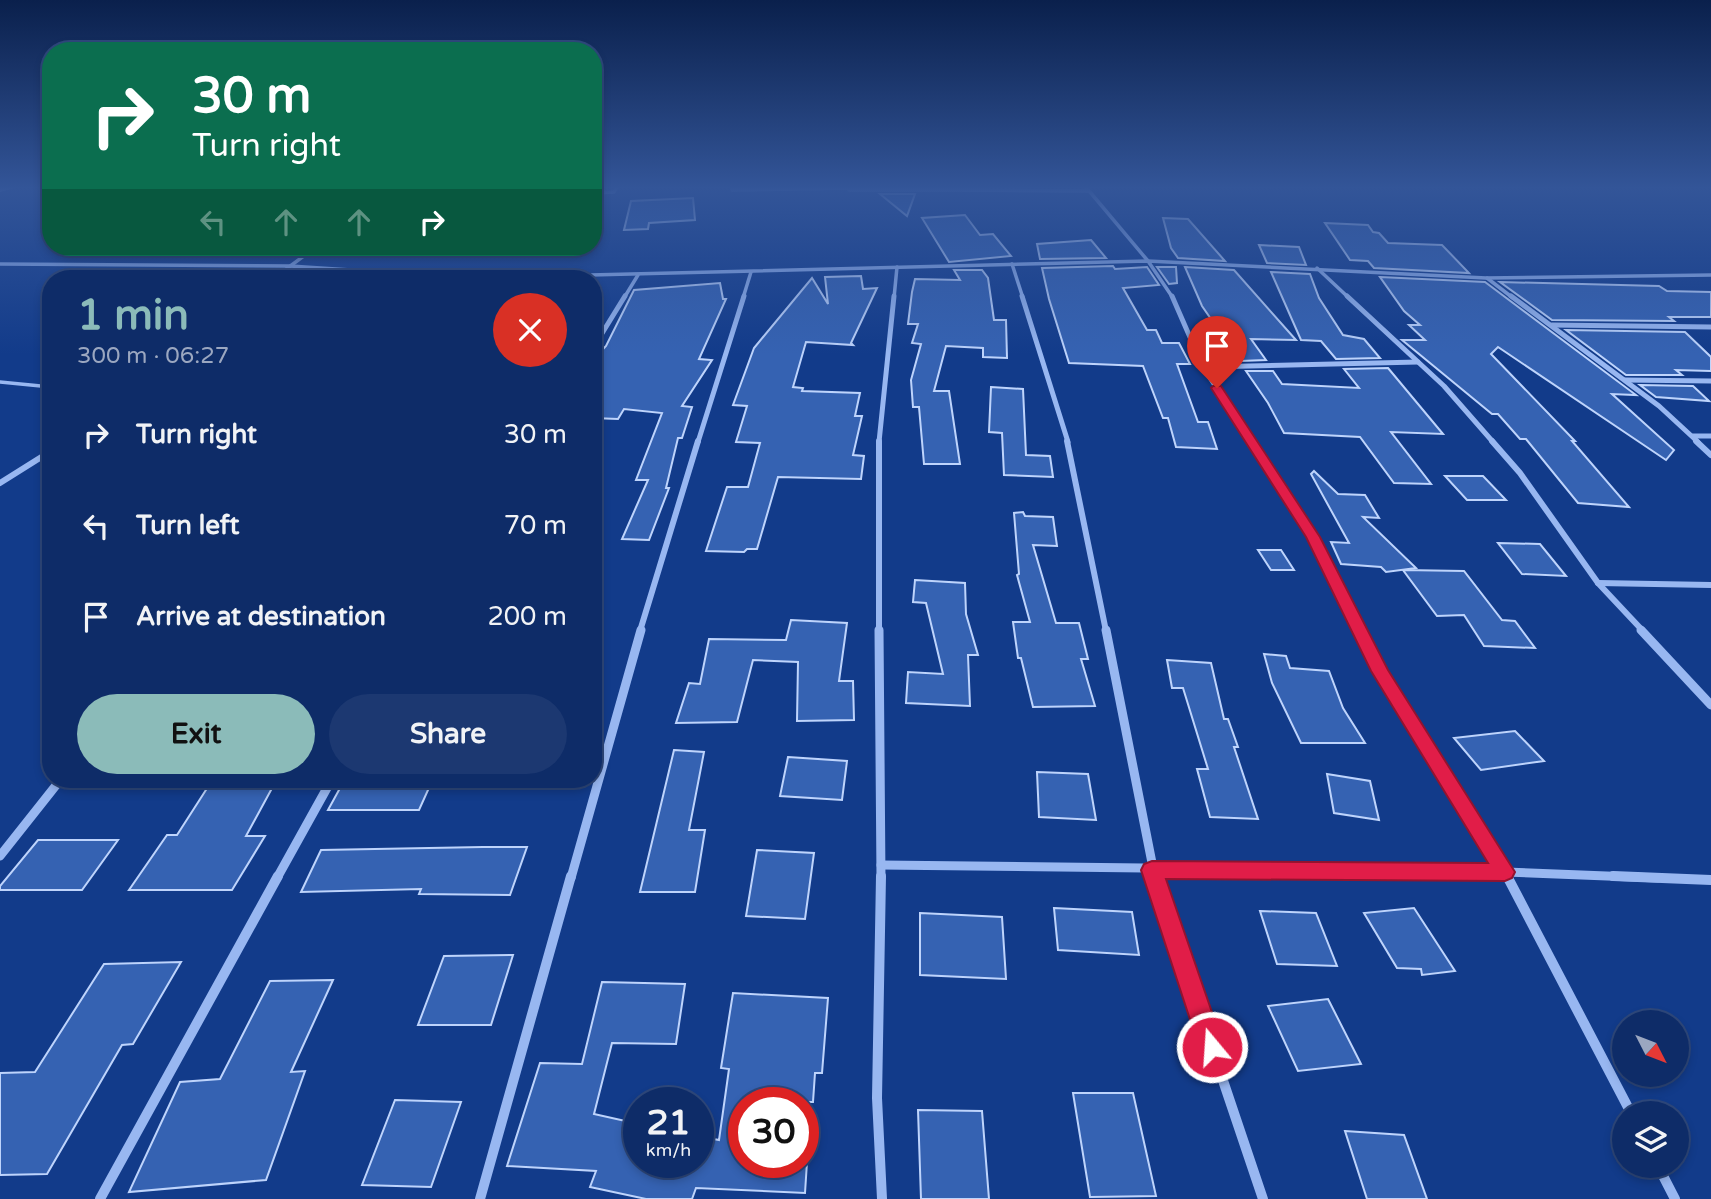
<!DOCTYPE html>
<html lang="en">
<head>
<meta charset="utf-8">
<style>
  :root { --surface:#0e2c68; --page:#1c3871; --text:#f1f3f6; --muted:#9ba7c0; --line:#2e487c; --accent:#8bbbb9 }
  body { margin:0; font-family:"Varela Round",sans-serif; background:var(--page); color:var(--text); height:100vh; display:flex; flex-direction:column; font-size:26px; white-space:nowrap }
  * { box-sizing:border-box; margin:0 }
  p { font-size:23px; color:var(--muted) }
  .icon { flex:none; width:38px; height:38px; fill:none; stroke:currentColor; stroke-width:2; stroke-linecap:round; stroke-linejoin:round }
  .map { position:relative; flex:1; overflow:hidden }
  .panel { position:absolute; left:42px; top:270px; width:560px; height:518px; display:flex; flex-direction:column; background:var(--surface); border-radius:28px; box-shadow:0 4px 10px #0003,0 0 0 2px var(--line) }
  .panel>* { flex:none }
  .hud { position:absolute; left:42px; top:42px; width:560px; height:214px; border-radius:28px; box-shadow:0 4px 10px #0003,0 0 0 2px var(--line); background:#0b6e4f; color:#fff; overflow:hidden }
  .needle { width:46px; rotate:132deg }
  .buttons { position:absolute; left:1612px; top:1010px; display:grid; gap:14px }
  .buttons a { display:grid; place-items:center; width:77px; height:77px; border-radius:50%; background:var(--surface); box-shadow:0 4px 10px #0003,0 0 0 2px var(--line); font-size:35px }
  .speed { position:absolute; left:623px; top:1087px; display:flex; gap:14px; font-size:35px; font-weight:700; text-align:center }
  .speed>* { display:grid; place-content:center; width:91px; height:91px; border-radius:50%; background:var(--surface); box-shadow:0 4px 10px #0003,0 0 0 2px var(--line); line-height:1 }
  .speed small { font-size:18px; font-weight:400 }
  .speed .limit { border:10px solid #d22; background:#fff; color:#111 }
  .pin { position:absolute; display:grid; place-items:center; width:60px; height:60px; color:#fff; margin:-72px -30px; border-radius:50% 50% 50% 0; rotate:-45deg; box-shadow:0 0 7px #0007 }
  .pin .icon { rotate:45deg }
  .me { position:absolute; width:77px; margin:-38px; rotate:342deg; stroke-linejoin:round; filter:drop-shadow(0 0 5px #0008) }
  .turn { display:flex; align-items:center; gap:24px; height:147px; padding:0 35px; font-size:32px }
  .turn .icon { width:91px; height:91px; stroke-width:2.5 }
  .turn b { display:block; font-size:49px; line-height:60px }
  .lanes { display:flex; align-items:center; height:66px; padding:0 35px; background:#0003; justify-content:center; gap:35px; direction:ltr }
  .lanes .off { opacity:.35 }
  .round { display:grid; place-items:center; flex:none; width:74px; height:74px; border-radius:37px; background:var(--page) }
  .overview { display:flex; align-items:center; justify-content:space-between; height:119px; padding:0 35px }
  h1 { font-size:42px; font-weight:700; line-height:52px; color:var(--accent) }
  .cta { display:flex; gap:14px; margin-top:auto; padding:14px 35px }
  .cta a { flex:1; height:80px; border-radius:42px; background:var(--accent); color:#111; font-size:28px; font-weight:700; line-height:80px; text-align:center }
  .cta a+a { background:var(--page); color:var(--text) }
  ul { padding:0; list-style:none }
  li { display:flex; align-items:center; gap:21px; height:91px; padding:0 35px }
  li div { flex:1 }
  li b { display:block; font-size:26px }
  li em { font-style:normal }
  .map>svg:first-child { display:block }
</style>
</head>
<body>
<div class="map">
<svg width="1711" height="1199" viewBox="0 0 1711 1199">
  <rect width="100%" height="100%" fill="#123b8a"/>
  <g fill="#3562b2" stroke="#bed4fc" stroke-width="2">
    <path d="M880 194H915L907 216Z"/>
    <path d="M693 198 695 220 649 223 648 229 624 230 631 201Z"/>
    <path d="M965 215 980 235 993 234 1011 256 949 262 922 218Z"/>
    <path d="M1163 218 1188 219 1225 261 1178 258 1171 248Z"/>
    <path d="M1325 223 1368 225 1373 232 1379 233 1388 243 1442 245 1469 273 1374 268 1368 261 1350 260Z"/>
    <path d="M1091 240 1106 258 1040 259 1037 244Z"/>
    <path d="M1259 245 1299 247 1306 265 1267 263Z"/>
    <path d="M1113 266 1115 269 1147 267 1159 285 1123 288 1147 330H1156L1162 343H1179L1190 364H1177L1198 422H1208L1217 449 1176 447 1168 418H1163L1143 366 1069 363 1049 299 1042 268Z"/>
    <path d="M1157 267H1176L1177 283 1169 284Z"/>
    <path d="M1185 267 1234 270 1296 340 1251 339 1266 360 1240 361 1202 306Z"/>
    <path d="M954 270H982L988 278 994 320H1006L1007 358 983 357V348L946 346 934 391H949L960 464H924L919 407H913L911 380 921 344 912 343 918 324H908L912 292 915 279 960 280Z"/>
    <path d="M1271 272 1310 274 1319 298 1343 335 1364 339 1380 358 1336 359 1321 341 1301 340Z"/>
    <path d="M861 276 863 289 877 288 851 343 853 345 806 342 793 387 803 388 802 391 860 393 855 416H862L853 455 864 456 861 479 778 477 757 549H747L744 552 706 551 727 487H748L760 443 736 442 747 406 733 405 754 348 812 278 828 304 825 277Z"/>
    <path d="M1380 277 1485 282 1636 395 1612 394 1674 450 1666 460 1498 347 1491 354 1575 441H1572L1629 507 1578 503 1526 439H1520L1498 414H1492L1402 340H1425L1409 325H1420L1404 311Z"/>
    <path d="M1500 282 1659 286 1667 291 1711 292V317H1669L1674 321 1552 320Z"/>
    <path d="M720 283 723 299H726L699 359 712 360 682 406 692 407 682 438H678L666 488H669L649 540 622 539 648 480H636L662 413 624 409 618 419 593 418V360L606 346 634 290Z"/>
    <path d="M1566 330 1685 332 1711 357V371L1676 370 1682 375H1626Z"/>
    <path d="M1388 368 1443 434 1391 432 1431 484 1394 483 1360 437 1284 433 1268 403 1246 371H1273L1282 384 1359 388 1344 369Z"/>
    <path d="M1640 385 1693 386 1709 401 1656 397Z"/>
    <path d="M991 387 1023 389 1026 455 1050 456 1053 477 1004 475 1002 433 989 432Z"/>
    <path d="M1314 471 1338 494 1365 495 1379 518 1363 517 1416 568 1386 572 1381 567 1341 564 1331 542 1349 543 1311 474Z"/>
    <path d="M1445 476H1483L1506 500H1467Z"/>
    <path d="M1023 512 1025 516 1053 517 1057 546 1033 545 1056 623H1079L1088 659H1081L1095 706 1033 707 1021 658H1018L1013 622H1030L1017 575 1019 574 1014 513Z"/>
    <path d="M1498 543 1540 544 1566 576 1522 574Z"/>
    <path d="M1258 550H1281L1294 570H1271Z"/>
    <path d="M1403 570 1464 571 1502 620 1515 621 1535 648 1484 646 1464 615 1437 616Z"/>
    <path d="M915 580 965 583 966 614 978 655H968L970 706 906 703 908 672 943 674 926 603 913 602Z"/>
    <path d="M791 620 847 623 839 681H853L854 720 797 721 798 662 753 660 737 722 676 723 689 683 700 684 709 639 786 640Z"/>
    <path d="M1264 654 1286 656 1290 668 1329 671 1343 708 1365 743H1301L1272 683Z"/>
    <path d="M1167 660 1211 663 1224 719H1228L1238 747H1234L1258 819 1210 817 1197 769H1208L1183 688H1172Z"/>
    <path d="M1515 731 1544 761 1481 770 1454 738Z"/>
    <path d="M674 750 704 752 689 830H705L695 892H640Z"/>
    <path d="M788 757 847 761 842 800 780 796Z"/>
    <path d="M1037 772 1088 774 1096 820 1039 817Z"/>
    <path d="M1327 774 1370 781 1379 820 1334 813Z"/>
    <path d="M213 779H277L246 836H265L232 890H129L167 835H177Z"/>
    <path d="M345 779H433L419 810H328Z"/>
    <path d="M38 840H118L82 890H0V886Z"/>
    <path d="M483 847H527L510 895 419 894 421 889 301 892 321 850Z"/>
    <path d="M757 850 814 853 805 919 746 916Z"/>
    <path d="M1054 908 1132 912 1139 955 1058 950Z"/>
    <path d="M1414 908 1455 971 1422 975 1421 969 1397 968 1364 913Z"/>
    <path d="M1260 911 1316 913 1337 966 1277 964Z"/>
    <path d="M920 913 1002 917 1006 979 920 975Z"/>
    <path d="M513 955 491 1025H418L444 956Z"/>
    <path d="M181 962 133 1044 122 1045 47 1174 0 1175V1073L35 1072 104 964Z"/>
    <path d="M333 980 291 1072 305 1071 266 1180 129 1192 180 1082 220 1079 270 981Z"/>
    <path d="M602 982 685 984 676 1044 612 1043 594 1114 639 1124V1162H698V1136L719 1140 729 1069 721 1068 733 993 828 998 822 1073H815L813 1102H744V1162H807L805 1193 696 1188 692 1199H646L590 1187 596 1171 507 1166 540 1063 582 1064Z"/>
    <path d="M1328 999 1361 1064 1298 1071 1268 1006Z"/>
    <path d="M1073 1093H1133L1156 1196 1090 1197Z"/>
    <path d="M395 1100 461 1102 431 1187 362 1185Z"/>
    <path d="M918 1110 982 1111 989 1199H921Z"/>
    <path d="M1345 1131 1404 1135 1427 1199H1367Z"/>
  </g>
  <g fill="none" stroke-linecap="round" stroke-linejoin="round">
    <path stroke="#98b7f1" stroke-width="3.5" d="M0 382 51 387"/>
    <g stroke="#98b7f1" stroke-width="3.5">
      <path d="M1085 186 1148 261 1173 298"/>
      <path d="M0 190 15 186"/>
      <path d="M732 190 849 188"/>
      <path d="M849 190H965L964 187"/>
      <path d="M965 190 1088 191"/>
      <path d="M593 193 614 192 617 186"/>
      <path d="M0 264 290 266 473 278 1148 261 1486 278 1711 275"/>
      <path d="M1012 264 1023 298"/>
      <path d="M1317 268 1349 298"/>
      <path d="M274 278 316 247"/>
      <path d="M1487 278 1513 298"/>
      <path d="M624 298 638 275"/>
      <path d="M743 298 751 272"/>
      <path d="M894 298 897 267"/>
    </g>
    <g stroke="#98b7f1" stroke-width="5">
      <path d="M1022 296 1068 442"/>
      <path d="M1172 296 1203 367 1252 442"/>
      <path d="M1347 296 1444 386 1493 442"/>
      <path d="M1511 296 1659 406 1698 442"/>
      <path d="M1552 325 1711 327"/>
      <path d="M593 348 625 296"/>
      <path d="M1203 367 1418 362"/>
      <path d="M1625 380 1711 381"/>
      <path d="M1693 436H1711"/>
      <path d="M698 442 744 296"/>
      <path d="M879 442 894 296"/>
    </g>
    <g stroke="#98b7f1" stroke-width="6">
      <path d="M879 441V631"/>
      <path d="M1067 441 1106 631"/>
      <path d="M1251 441 1313 537 1360 631"/>
      <path d="M1492 441 1520 473 1598 583 1643 631"/>
      <path d="M1696 441 1711 455"/>
      <path d="M0 483 51 451"/>
      <path d="M1598 583 1711 585"/>
      <path d="M640 631 698 441"/>
    </g>
    <g stroke="#98b7f1" stroke-width="9">
      <path d="M879 630 881 878"/>
      <path d="M1106 630 1155 878"/>
      <path d="M1359 630 1380 671 1508 878"/>
      <path d="M1641 630 1711 705"/>
      <path d="M0 856 61 779"/>
      <path d="M881 865 1505 872 1658 878"/>
      <path d="M277 878 332 779"/>
      <path d="M571 878 641 630"/>
    </g>
    <g stroke="#98b7f1" stroke-width="10">
      <path d="M881 876 877 1098 882 1199"/>
      <path d="M1154 876 1263 1199"/>
      <path d="M1507 876 1631 1113"/>
      <path d="M1613 876 1711 880"/>
      <path d="M1658 1166 1675 1199"/>
      <path d="M100 1199 278 876"/>
      <path d="M480 1199 571 876"/>
    </g>
  </g>
  <linearGradient id="sky" x2="0" y2="1"><stop stop-color="#0a204c"/><stop offset="0.53" stop-color="#335598"/><stop offset="1" stop-color="#335598" stop-opacity="0"/></linearGradient>
  <rect width="1711" height="354" fill="url(#sky)"/>
  <path fill="#e11d48" stroke="#92132f" stroke-width="2" d="M1213 386H1221L1320 537 1388 670 1515 872 1512 878 1505 881 1166 879 1224 1047 1220 1056 1212 1060 1203 1056 1199 1047 1141 870 1144 864 1152 861 1488 863 1371 671 1306 537 1211 388Z"/>
</svg>
<div class="buttons">
<a><svg class="needle" viewBox="-14 -14 28 28"><path d="M0-13l5 13h-10z" fill="#e53935"/><path d="M0 13l5-13h-10z" fill="#9ba7c0"/></svg></a>
<a><svg class="icon" aria-label="layers" viewBox="0 0 24 24"><path d="M12 4l9 5-9 5-9-5zM3 14l9 5 9-5"/></svg></a>
</div>
<div class="speed"><div>21<small>km/h</small></div><div class="limit">30</div></div>
<div class="pin" style="left:1217px;top:388px;background:#d93025"><svg class="icon" aria-label="arrive" viewBox="0 0 24 24"><path d="M6 21V4h12l-3 4 3 4H6"/></svg></div>
<svg class="me" style="left:1212px;top:1047px" viewBox="-20 -20 40 40"><circle r="17" fill="#e11d48" stroke="#fff" stroke-width="3"/><path d="M0-11L8 9 0 5-8 9z" fill="#fff"/></svg>
<div class="hud">
<div class="turn"><svg class="icon" aria-label="right" viewBox="0 0 24 24"><path d="M7 20v-9h11M14 6l5 5-5 5"/></svg><div><b>30 m</b>Turn right</div></div>
<div class="lanes"><svg class="icon off" aria-label="left" viewBox="0 0 24 24"><path d="M17 20v-9H6M10 6l-5 5 5 5"/></svg><svg class="icon off" aria-label="ahead" viewBox="0 0 24 24"><path d="M12 20V5M6 11l6-6 6 6"/></svg><svg class="icon off" aria-label="ahead" viewBox="0 0 24 24"><path d="M12 20V5M6 11l6-6 6 6"/></svg><svg class="icon" aria-label="right" viewBox="0 0 24 24"><path d="M7 20v-9h11M14 6l5 5-5 5"/></svg></div>
</div>
<section class="panel">
<div class="overview"><div><h1>1 min</h1><p>300 m · 06:27</p></div><a class="round" style="background:#d93025;color:#fff"><svg class="icon" aria-label="close" viewBox="0 0 24 24"><path d="M6 6l12 12M18 6L6 18"/></svg></a></div>
<ul>
<li><svg class="icon" aria-label="right" viewBox="0 0 24 24"><path d="M7 20v-9h11M14 6l5 5-5 5"/></svg><div><b>Turn right</b></div><em>30 m</em></li>
<li><svg class="icon" aria-label="left" viewBox="0 0 24 24"><path d="M17 20v-9H6M10 6l-5 5 5 5"/></svg><div><b>Turn left</b></div><em>70 m</em></li>
<li><svg class="icon" aria-label="arrive" viewBox="0 0 24 24"><path d="M6 21V4h12l-3 4 3 4H6"/></svg><div><b>Arrive at destination</b></div><em>200 m</em></li>
</ul>
<div class="cta"><a>Exit</a><a>Share</a></div>
</section>
</div>
</body>
</html>
